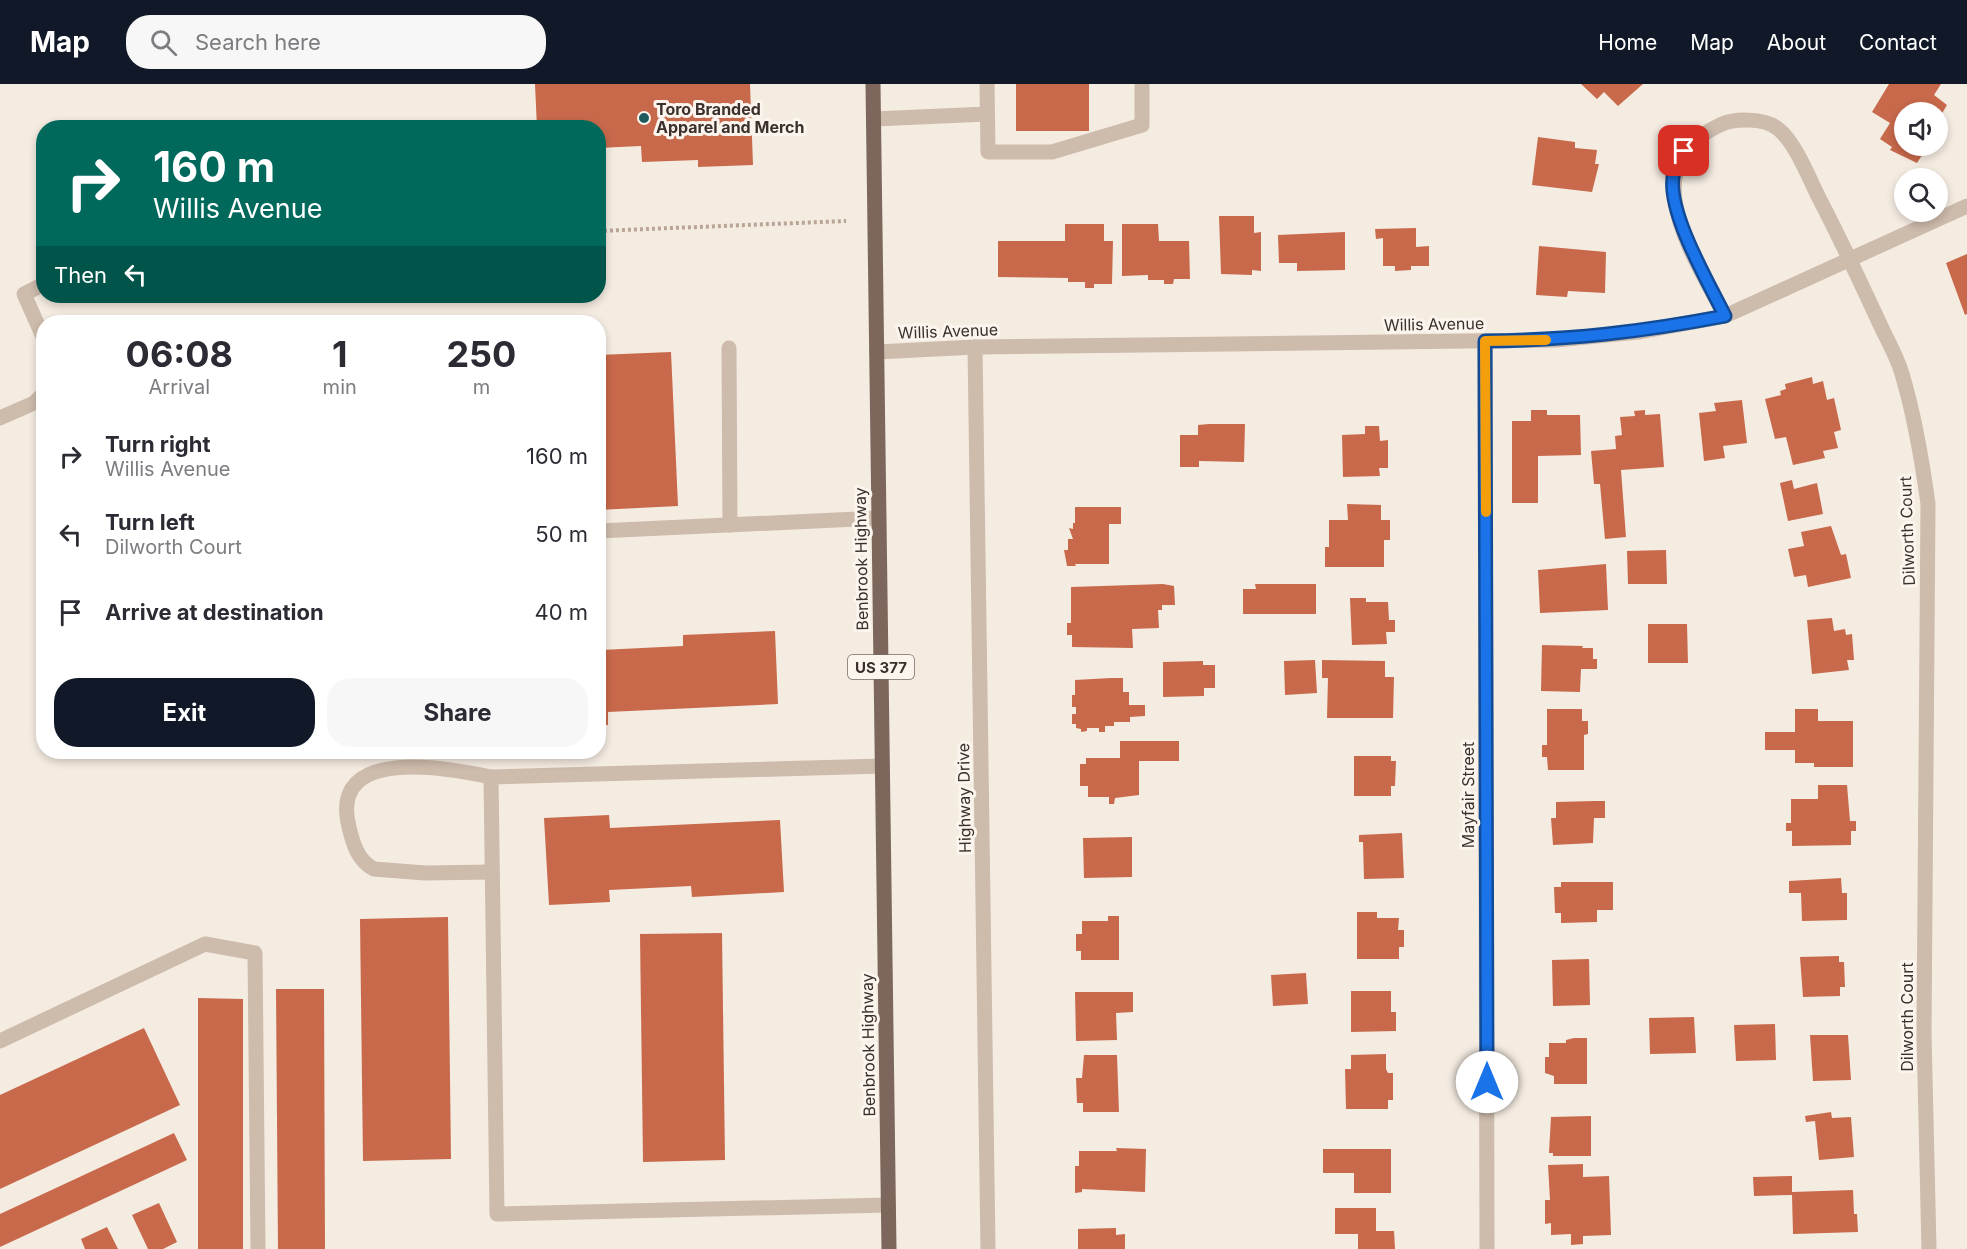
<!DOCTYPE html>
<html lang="en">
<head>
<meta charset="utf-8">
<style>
  :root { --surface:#fff; --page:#f7f7f7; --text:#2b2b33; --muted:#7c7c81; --accent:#111827 }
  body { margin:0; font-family:Inter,sans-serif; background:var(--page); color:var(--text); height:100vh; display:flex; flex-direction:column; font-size:22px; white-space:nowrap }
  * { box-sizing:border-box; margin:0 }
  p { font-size:20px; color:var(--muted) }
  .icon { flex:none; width:33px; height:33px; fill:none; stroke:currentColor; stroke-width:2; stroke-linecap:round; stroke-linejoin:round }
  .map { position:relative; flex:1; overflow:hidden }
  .drawer { position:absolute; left:36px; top:231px; width:570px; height:444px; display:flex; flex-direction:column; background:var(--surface); border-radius:24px; box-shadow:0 3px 9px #0003 }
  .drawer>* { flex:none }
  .guide { position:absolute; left:36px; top:36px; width:570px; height:183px; border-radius:24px; box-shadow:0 3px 9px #0003; background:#00695c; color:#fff; overflow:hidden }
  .buttons { position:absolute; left:1894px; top:18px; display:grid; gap:12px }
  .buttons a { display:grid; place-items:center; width:54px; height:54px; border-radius:50%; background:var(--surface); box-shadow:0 3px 9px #0003; font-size:30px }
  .pin { position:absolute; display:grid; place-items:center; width:51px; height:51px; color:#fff; margin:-26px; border-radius:12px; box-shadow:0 3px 9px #0006 }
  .me { position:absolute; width:66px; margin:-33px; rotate:0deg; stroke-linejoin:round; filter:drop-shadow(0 0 4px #0008) }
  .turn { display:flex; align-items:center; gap:21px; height:126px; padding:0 18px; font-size:27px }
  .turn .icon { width:78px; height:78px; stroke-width:2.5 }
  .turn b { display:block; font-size:42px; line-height:51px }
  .then { display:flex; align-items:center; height:57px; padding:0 18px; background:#0003; gap:12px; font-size:22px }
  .eta { display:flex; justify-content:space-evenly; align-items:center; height:102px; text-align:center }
  .eta b { font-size:36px; font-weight:700; line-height:42px }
  .cta { display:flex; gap:12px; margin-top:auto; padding:12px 18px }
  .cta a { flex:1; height:69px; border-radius:24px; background:var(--accent); color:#fff; font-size:24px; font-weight:700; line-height:69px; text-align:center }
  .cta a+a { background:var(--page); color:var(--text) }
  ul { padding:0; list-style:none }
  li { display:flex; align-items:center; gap:18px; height:78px; padding:0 18px }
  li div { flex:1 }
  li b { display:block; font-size:22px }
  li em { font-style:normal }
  header { display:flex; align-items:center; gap:36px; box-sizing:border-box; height:84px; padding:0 30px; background:var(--accent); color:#fff }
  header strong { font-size:28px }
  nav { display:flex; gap:33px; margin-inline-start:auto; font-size:21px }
  .search { width:420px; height:54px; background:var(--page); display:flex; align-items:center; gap:15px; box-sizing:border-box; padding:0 21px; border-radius:24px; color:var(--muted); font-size:22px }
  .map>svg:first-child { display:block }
</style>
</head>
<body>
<header>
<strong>Map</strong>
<div class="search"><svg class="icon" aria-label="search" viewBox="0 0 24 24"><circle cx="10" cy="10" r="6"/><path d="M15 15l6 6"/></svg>Search here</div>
<nav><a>Home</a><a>Map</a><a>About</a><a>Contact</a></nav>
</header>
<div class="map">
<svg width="1967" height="1165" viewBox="0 0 1967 1165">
  <rect width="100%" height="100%" fill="#f4ebe1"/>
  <g fill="#c8694b">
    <path d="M535 0H750L753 81 698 83V76L642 78 641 62 598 64V44H537Z"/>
    <rect x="1016" y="0" width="73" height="47"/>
    <path d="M1581 0H1643L1618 22 1604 8 1597 15Z"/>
    <path d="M1889 0H1941L1934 11 1947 21 1938 36V28H1905V62H1928L1917 79 1890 66 1892 63 1880 55 1890 39 1872 28Z"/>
    <path d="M1538 53 1575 58V64L1597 66 1595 80H1599L1592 108 1532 101Z"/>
    <path d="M1219 132H1254V149L1261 148V187L1252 186V191L1221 190Z"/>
    <path d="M1065 140H1104V157H1113L1112 200H1094V204H1085V198H1068V194L998 193V157H1065Z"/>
    <path d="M1122 140H1158L1159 157H1189L1190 195H1174L1173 200H1164V196H1148V191L1122 192Z"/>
    <path d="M1416 144V163L1429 162V182H1411V186L1395 187V182H1383V154L1376 155 1375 145Z"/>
    <path d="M1345 148V186L1297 187V179H1279L1278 151Z"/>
    <path d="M1539 162 1606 168 1605 209 1568 207 1567 213 1536 211Z"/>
    <path d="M1967 170V230L1965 231 1946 179Z"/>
    <path d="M671 268 678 422 598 426V271Z"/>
    <path d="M1812 293 1813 300 1823 297 1827 316 1834 314 1841 346 1834 348 1838 364 1823 367 1825 374 1793 381 1786 353 1775 355 1765 315 1781 311 1780 307 1786 305 1785 300Z"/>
    <path d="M1742 316 1747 359 1723 362 1725 374 1704 377 1699 329 1716 327 1714 319Z"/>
    <path d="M1531 326H1547V331H1580L1581 371 1538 372V419H1512V337H1531Z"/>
    <path d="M1645 326V331L1660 330 1664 383 1621 386 1626 453 1605 455 1600 400H1594L1591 367 1616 365 1615 352 1622 351 1620 333 1635 332 1634 327Z"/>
    <path d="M1209 340H1245L1244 378 1199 377V383H1180V351H1198V341Z"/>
    <path d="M1365 342H1379L1380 357 1388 356V384H1379L1380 392 1343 393 1342 351 1365 350Z"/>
    <path d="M1792 396 1794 405 1817 399 1823 430 1788 437 1780 399Z"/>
    <path d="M1347 420 1381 421V436H1390V456H1384V483H1325V463H1329V436H1348Z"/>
    <path d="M1075 423H1121V440H1109V480H1075L1076 482H1067L1064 466H1068V455H1073L1069 444 1073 445V439H1075Z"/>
    <path d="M1831 442 1841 471 1846 470 1851 494 1808 503 1806 491 1794 493 1788 465 1804 462 1801 448Z"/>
    <path d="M1666 466 1667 500H1628L1627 467Z"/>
    <path d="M1606 480 1608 526 1540 529 1538 486Z"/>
    <path d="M1163 500 1174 502 1175 521H1162V526H1158L1159 544 1132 545 1133 564 1072 563V551H1067V539H1071V503Z"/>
    <path d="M1255 500H1316V530H1243V505H1256Z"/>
    <path d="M1350 514H1366V518H1388L1389 536H1395V548H1386L1387 560 1352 561Z"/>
    <path d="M1832 534 1834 547 1845 545 1846 551 1852 550 1854 576H1847L1849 586 1812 590 1807 536Z"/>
    <path d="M1648 540H1687L1688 579H1648Z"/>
    <path d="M775 547 778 620 608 628V641H598V550L601 566 683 562V551Z"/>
    <path d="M1542 561 1583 562 1582 564H1593V575H1597V585H1581L1580 608 1541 607Z"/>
    <path d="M1315 576 1317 609 1285 611 1284 577Z"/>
    <path d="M1322 576 1385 577V593H1394L1393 634H1327L1328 594H1322Z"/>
    <path d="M1203 577V581H1215V604H1204V612L1163 613V578Z"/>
    <path d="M1111 594H1123V608H1129V621H1145V632L1130 633V638H1114V642H1105V648H1099V644H1087V647L1081 648V645L1076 644V640H1072V630H1076V623H1072V611H1075V596Z"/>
    <path d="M1547 625H1582V637H1588V650L1584 651V686H1548L1547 673H1542V661H1547Z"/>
    <path d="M1795 625H1818V637H1853V683H1814V679H1795V666H1765V648H1795Z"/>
    <path d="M1120 657H1179V677H1139V711L1115 714 1114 720H1109V713H1088V702H1080V680H1086V674H1120Z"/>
    <path d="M1354 672H1391V677H1396L1395 702H1391V712H1354Z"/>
    <path d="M1818 701H1847L1850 737H1856V747H1851V761L1792 762V747H1786V739H1791V715H1818Z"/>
    <path d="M1594 717H1605V734H1594L1593 759 1553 761 1551 734H1556V718Z"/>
    <path d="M609 731 610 744 780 736 784 808 692 813 691 802 609 806 610 818 549 821 544 734Z"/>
    <path d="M1402 749 1404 794 1364 795 1363 758H1359V751Z"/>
    <path d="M1132 753V793L1084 794 1083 754Z"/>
    <path d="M1841 794 1842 809H1847V836L1802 837 1801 809H1789V797Z"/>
    <path d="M1561 798H1613V826H1597V838L1561 839V829H1555L1554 803H1561Z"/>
    <path d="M1357 828H1377V834H1399L1398 846H1404V863H1399V875H1357Z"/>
    <path d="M1108 832H1119V876H1081V867H1076V850H1082V837H1108Z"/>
    <path d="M448 833 451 1075 363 1077 360 835Z"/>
    <path d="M722 849 725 1076 643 1078 640 850Z"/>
    <path d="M1839 872V878H1844L1845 903H1840V912L1803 913 1800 873Z"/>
    <path d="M1589 875 1590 921 1553 922 1552 876Z"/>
    <path d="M1306 889 1308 920 1273 922 1271 891Z"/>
    <path d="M276 905H324L325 1165H278Z"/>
    <path d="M1351 907H1391V928H1396V947L1351 948Z"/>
    <path d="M1075 908H1133V928L1116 929 1117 956 1076 957Z"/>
    <path d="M198 914 243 915V1165H198Z"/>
    <path d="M1694 933 1696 969 1650 970 1649 934Z"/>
    <path d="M1775 940 1776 976 1736 977 1734 941Z"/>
    <path d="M144 944 180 1021 0 1105V1011Z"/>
    <path d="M1810 951H1848L1851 996 1813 997Z"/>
    <path d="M1574 954H1587V1000H1554V992L1545 989V973H1549V959H1566V956Z"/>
    <path d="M1386 970V985L1388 989H1393V1016H1388V1025H1346L1345 985H1351V971Z"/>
    <path d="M1084 971H1117L1119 1028H1083V1019H1077L1076 994H1082Z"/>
    <path d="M1831 1028 1832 1034 1851 1033 1854 1073 1819 1076 1815 1037 1806 1038 1805 1032Z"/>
    <path d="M1591 1032V1072H1553V1069H1549L1551 1033Z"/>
    <path d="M174 1049 187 1076 0 1163V1130Z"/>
    <path d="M1116 1064 1146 1065 1145 1108 1082 1105V1108L1075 1109V1082H1079V1067H1117Z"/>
    <path d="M1323 1065H1391V1109H1354V1089H1323Z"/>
    <path d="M1583 1080V1093L1609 1092 1611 1151 1583 1152V1160L1571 1161V1150L1551 1151V1139L1545 1140V1116H1550L1548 1081Z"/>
    <path d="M1792 1092V1108L1853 1106 1854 1130H1857L1858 1148 1793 1150 1792 1111 1754 1112 1753 1093Z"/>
    <path d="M159 1119 177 1158 163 1165H148L132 1131Z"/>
    <path d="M1335 1124H1376V1147H1394L1395 1165H1358V1150H1335Z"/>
    <path d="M107 1143 118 1165H85L81 1155Z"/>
    <path d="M1116 1144V1151L1125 1150V1165H1078V1145Z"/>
  </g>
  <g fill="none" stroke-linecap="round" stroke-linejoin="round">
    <path stroke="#b9a596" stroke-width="4" stroke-dasharray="3 3" stroke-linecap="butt" d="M598 147 846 137"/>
    <g stroke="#cdbbac" stroke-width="15">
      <path d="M987 0 988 68H1052L1142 41V0"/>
      <path d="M874 35 987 30"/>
      <path d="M44 200 24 210 44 255"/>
      <path d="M729 264 730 441"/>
      <path d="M0 334 34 319 44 309"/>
      <path d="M598 447 879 434"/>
      <path d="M882 682 491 693 497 1130 888 1121"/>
      <path d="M491 693C448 684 328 661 349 743 353 760 358 777 374 785L425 789 492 788"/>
      <path d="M0 957 205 860 255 869 258 1165"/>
    </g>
    <g stroke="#cdbbac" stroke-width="15">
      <path d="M1725 232C1694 172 1631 82 1720 41 1734 34 1764 34 1777 44 1795 57 1809 94 1819 114 1840 154 1859 195 1878 236 1886 254 1897 272 1902 290 1915 333 1922 376 1928 420L1924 949 1929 1165"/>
      <path d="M1485 257 1487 1165"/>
      <path d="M975 263 988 1165"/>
      <path d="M877 268 975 263 1556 256 1638 248 1725 232 1967 122"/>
    </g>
    <path stroke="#7d675c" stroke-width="15" d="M873 0 889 1165"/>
  </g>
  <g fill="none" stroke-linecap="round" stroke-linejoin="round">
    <defs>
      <path id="route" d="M1487 998 1485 257C1571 256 1641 248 1725 232 1709 199 1664 124 1674 88 1676 81 1681 74 1684 67"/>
    </defs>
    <use href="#route" stroke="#114b97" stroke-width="15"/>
    <use href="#route" stroke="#1a73e8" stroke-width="10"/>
    <path stroke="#f59e0b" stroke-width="10" d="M1486 428 1485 257 1546 256"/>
  </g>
  <circle fill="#1f5a5e" stroke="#fbf5ee" stroke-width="2" cx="644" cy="34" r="6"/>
  <g text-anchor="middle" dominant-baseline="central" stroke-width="6" stroke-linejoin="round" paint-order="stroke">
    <rect fill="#fbf5ee" stroke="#756b66" stroke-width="1.5" x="848" y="571" width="66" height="24" rx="4.5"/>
    <g font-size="15" font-weight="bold" fill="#3b302b">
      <text x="881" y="583">US 377</text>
    </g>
    <g font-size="16" font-weight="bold" fill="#3b302b" stroke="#fbf5ee" text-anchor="start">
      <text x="656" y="25">Toro Branded<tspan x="656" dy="18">Apparel and Merch</tspan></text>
    </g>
    <g font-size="16" fill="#3b302b" stroke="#fbf5ee">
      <text transform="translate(1434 240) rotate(-1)">Willis Avenue</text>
      <text transform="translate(948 247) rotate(-2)">Willis Avenue</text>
      <text transform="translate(1907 447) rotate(-92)">Dilworth Court</text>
      <text transform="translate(861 475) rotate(-91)">Benbrook Highway</text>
      <text transform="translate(1468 711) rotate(-90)">Mayfair Street</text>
      <text transform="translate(964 714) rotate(-91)">Highway Drive</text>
      <text transform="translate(1907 933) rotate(-90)">Dilworth Court</text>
      <text transform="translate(868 961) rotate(-91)">Benbrook Highway</text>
    </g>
  </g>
</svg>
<div class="buttons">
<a><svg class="icon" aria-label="sound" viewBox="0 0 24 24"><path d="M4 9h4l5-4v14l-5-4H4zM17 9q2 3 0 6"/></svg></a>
<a><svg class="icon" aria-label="search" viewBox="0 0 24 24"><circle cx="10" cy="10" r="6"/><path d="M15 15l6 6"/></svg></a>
</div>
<div class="pin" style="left:1684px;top:67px;background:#d93025"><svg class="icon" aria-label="arrive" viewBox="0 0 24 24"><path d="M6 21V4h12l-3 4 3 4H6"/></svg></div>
<svg class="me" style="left:1487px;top:998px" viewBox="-20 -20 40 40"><circle r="19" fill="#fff"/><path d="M0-13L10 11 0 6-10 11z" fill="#1a73e8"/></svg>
<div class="guide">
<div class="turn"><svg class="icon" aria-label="right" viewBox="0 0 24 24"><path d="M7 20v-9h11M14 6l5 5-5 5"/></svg><div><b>160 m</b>Willis Avenue</div></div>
<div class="then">Then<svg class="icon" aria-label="left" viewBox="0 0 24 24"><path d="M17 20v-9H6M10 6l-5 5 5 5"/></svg></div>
</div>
<section class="drawer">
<div class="eta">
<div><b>06:08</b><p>Arrival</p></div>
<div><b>1</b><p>min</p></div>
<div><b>250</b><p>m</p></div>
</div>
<ul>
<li><svg class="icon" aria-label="right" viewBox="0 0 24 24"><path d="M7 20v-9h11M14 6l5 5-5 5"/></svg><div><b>Turn right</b><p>Willis Avenue</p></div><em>160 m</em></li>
<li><svg class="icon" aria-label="left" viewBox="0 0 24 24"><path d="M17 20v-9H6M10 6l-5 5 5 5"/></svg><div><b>Turn left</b><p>Dilworth Court</p></div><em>50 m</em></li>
<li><svg class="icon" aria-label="arrive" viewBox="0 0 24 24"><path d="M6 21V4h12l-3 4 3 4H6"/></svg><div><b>Arrive at destination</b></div><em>40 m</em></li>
</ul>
<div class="cta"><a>Exit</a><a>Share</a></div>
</section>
</div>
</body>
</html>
